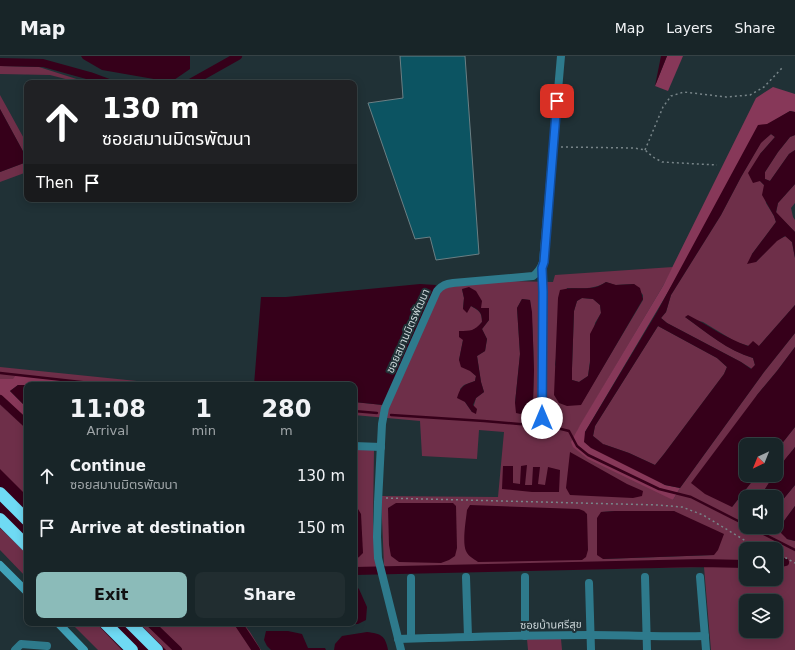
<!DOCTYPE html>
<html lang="en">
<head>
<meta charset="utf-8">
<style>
  :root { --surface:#182528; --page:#212d30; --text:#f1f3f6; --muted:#9fa5a8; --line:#364245; --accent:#8bbbb9 }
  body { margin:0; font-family:"DejaVu Sans","Noto Sans Thai",sans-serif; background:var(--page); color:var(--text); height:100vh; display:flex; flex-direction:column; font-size:15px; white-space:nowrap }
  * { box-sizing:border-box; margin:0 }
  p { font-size:13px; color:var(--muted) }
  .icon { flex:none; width:22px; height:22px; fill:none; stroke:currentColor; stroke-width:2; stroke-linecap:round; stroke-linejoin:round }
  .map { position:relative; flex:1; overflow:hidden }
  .drawer { position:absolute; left:24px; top:326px; width:333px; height:244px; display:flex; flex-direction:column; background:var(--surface); border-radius:8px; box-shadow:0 2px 10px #0003,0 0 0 1px var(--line) }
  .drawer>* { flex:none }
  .top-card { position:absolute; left:24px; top:24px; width:333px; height:122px; border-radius:8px; box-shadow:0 2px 10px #0003,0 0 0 1px var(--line); background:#202124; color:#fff; overflow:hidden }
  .needle { width:26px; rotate:223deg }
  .tools { position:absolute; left:739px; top:382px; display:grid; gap:8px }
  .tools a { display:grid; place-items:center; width:44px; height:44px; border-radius:8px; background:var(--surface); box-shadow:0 2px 10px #0003,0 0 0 1px var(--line); font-size:20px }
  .pin { position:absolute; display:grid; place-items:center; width:34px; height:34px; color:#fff; margin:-17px; border-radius:8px; box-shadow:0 2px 6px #0006 }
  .me { position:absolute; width:44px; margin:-22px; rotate:0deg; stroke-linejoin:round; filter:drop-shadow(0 0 3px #0008) }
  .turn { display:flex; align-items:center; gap:14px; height:84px; padding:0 12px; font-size:18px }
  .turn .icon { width:52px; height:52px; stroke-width:2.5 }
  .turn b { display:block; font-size:28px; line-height:34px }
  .then { display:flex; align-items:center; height:38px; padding:0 12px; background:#0003; gap:8px; font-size:15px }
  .eta { display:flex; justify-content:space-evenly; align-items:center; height:68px; text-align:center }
  .eta b { font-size:24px; font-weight:700; line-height:28px }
  .primary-button { display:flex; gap:8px; margin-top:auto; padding:8px 12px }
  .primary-button a { flex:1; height:46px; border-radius:8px; background:var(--accent); color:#111; font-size:16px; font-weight:700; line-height:46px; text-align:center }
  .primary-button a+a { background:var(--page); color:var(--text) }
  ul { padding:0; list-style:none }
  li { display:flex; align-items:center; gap:12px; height:52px; padding:0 12px }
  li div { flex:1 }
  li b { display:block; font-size:15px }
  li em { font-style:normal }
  header { display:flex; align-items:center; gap:24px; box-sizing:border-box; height:56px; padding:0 20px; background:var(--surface); border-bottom:1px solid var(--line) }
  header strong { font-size:19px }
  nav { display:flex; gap:22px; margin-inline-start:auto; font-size:14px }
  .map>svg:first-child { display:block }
</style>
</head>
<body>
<header>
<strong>Map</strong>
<nav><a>Map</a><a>Layers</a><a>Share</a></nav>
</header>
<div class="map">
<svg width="795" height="594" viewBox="0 0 795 594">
  <rect width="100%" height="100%" fill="#203136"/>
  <g fill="#6e2f49" fill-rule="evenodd">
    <path d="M0 10 39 11 89 27H81L50 19 0 18Z"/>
    <path d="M0 39 27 88V116L0 126V116L24 107 25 99 0 53Z"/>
    <path d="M771 78 775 81 760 98V125L764 129 766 147 774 160 776 166 752 198 756 206 777 184 786 180 792 186 795 202V249L759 290H749L736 286 703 266 685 261C706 276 729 295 753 302L755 309 752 313 741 306 667 267 661 262 666 256 671 239 721 159 741 121 761 86Z"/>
    <path d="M795 79V94L789 98 770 125 765 123V116L778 96 790 81Z"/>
    <path d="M795 128V147L791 152 793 161 795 164V176L776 157 778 147Z"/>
    <path d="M673 211 663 230 577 375 673 444 680 432 764 316 795 277V291L777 315 757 339 732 451 757 419H774L760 441H746V471H776V452L795 429V450L781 469 787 483 795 485V594H711L704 511 390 517 384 509 381 440 498 441 504 376 479 374 477 403 422 400 420 365 354 359V346L383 349 441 234 449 231 508 225 553 226 555 219ZM606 226 615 229 634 228 643 239V244L581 348 555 309 567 232C581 232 594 234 606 226ZM462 233 481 252H489V264L482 273 487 283 485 295 477 300 481 326 484 336 476 342 472 356 465 346 460 333 464 329 475 325 476 320 459 304 463 284 471 275 477 272 482 266C482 256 479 255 471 250L463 253 464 242ZM522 243 530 244C534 278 534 313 533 347H515L520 298 517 252ZM615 455H674L714 499 603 503 601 456ZM746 493H776V523H746ZM746 545H776V575H746Z"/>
    <path d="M582 242 593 243 600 249 601 257 595 267 588 320 579 326 572 324V312L574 255 577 245Z"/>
    <path d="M658 270 717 302 727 311 724 318 664 398 655 409 629 397 603 388 593 380 595 370Z"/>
    <path d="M0 311 176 329H97L13 323H0Z"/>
    <path d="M0 349 27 373V522L0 494Z"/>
    <path d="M795 371V391L776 416V395Z"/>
    <path d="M354 393 374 394 373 465 377 517H354V503L359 501 358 454 354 452Z"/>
    <path d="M71 567H243L250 576 261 594H98Z"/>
    <path d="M527 583H561L562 594H528Z"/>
  </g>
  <g fill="#873859">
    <path d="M667 0H683L668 35 655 30Z"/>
    <path d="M773 31 795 38V56L790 55 767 69 585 376 665 429 680 432 673 444 588 403 573 391 571 386 580 369 663 230 756 42Z"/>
    <path d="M16 319 97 329H18L10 335 27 352V373L0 349V323H13Z"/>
  </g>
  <g fill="#36001a" fill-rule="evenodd">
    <path d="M81 0H190V13L171 26 102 14 83 3Z"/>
    <path d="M661 0H667L655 30Z"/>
    <path d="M0 53 25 99 24 107 0 116Z"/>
    <path d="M790 55 795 56V79L790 81 778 96 765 116V123L770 125 789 98 795 94V128L778 147 776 156 795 176V202L792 186 785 180 777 185 756 206 747 208 752 198 776 166 774 160 762 139 764 129 760 125 753 127 748 117 760 98 775 81 771 78 761 87 741 121 721 159 671 239 666 256 661 262 667 267 741 306 751 313 755 309 753 302C728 295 706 276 685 261L688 259C708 269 727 283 748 290L753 285 759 290 795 249V277L764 316 680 432 665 429 591 392 584 386 585 376 657 256 758 69 767 68ZM658 270 717 302 727 311 724 318 664 398 655 409 629 397 603 388 593 380 595 370Z"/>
    <path d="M606 226 616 229 634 228 640 232 643 243 581 349 567 350 559 347 554 339 558 242 560 234C577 229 591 237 606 226ZM582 242 593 243 600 249 601 257 590 278V307L588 320 579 326 572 324V312L574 255 577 245Z"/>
    <path d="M420 228 436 229 383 349 354 346V329H254L261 241H286Z"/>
    <path d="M469 231 476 235 482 245 481 252H489V264L482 273 487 283 485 295 477 300 481 326 484 336 476 342 473 349 477 353 476 358 472 356 465 346 457 342C461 330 463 329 475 325L476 320 470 315 461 311 459 304 463 284 459 281V275C471 275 474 275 482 266 482 256 479 254 471 250L467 257 463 253 464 242 462 233Z"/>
    <path d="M522 243 530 244 532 256 534 314 533 347 525 359 516 357 515 347 520 298 517 252Z"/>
    <path d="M795 291V371L776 395V389H746V419H757L732 451 705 438 691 427 757 339 777 315Z"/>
    <path d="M18 329H27V352L10 335Z"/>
    <path d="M795 391V429L776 452V441H760L774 419H776C777 411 790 398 795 391Z"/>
    <path d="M570 396 627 428 643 435 642 440 633 442 570 439 566 432Z"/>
    <path d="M527 409 525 429H532L533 411H540L538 428 545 429 548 411 560 414 559 436H532L502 433 503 410H513V427L520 428 521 410Z"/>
    <path d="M0 413 27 440 23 451 27 455V498L0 472Z"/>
    <path d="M396 447H453L456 450 457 492 455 500 449 504 441 507 399 506 391 500 389 489 388 452Z"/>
    <path d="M470 449 579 453 584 455 587 458 588 494 586 501 582 504 478 506C474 503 468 500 466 495 462 486 466 464 467 454Z"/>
    <path d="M795 450V485L787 483 779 475 781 469Z"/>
    <path d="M354 452 358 453 361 458 363 497 359 501 354 503Z"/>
    <path d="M615 455H674L724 478 718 494 714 499 603 503 597 499V462L601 456Z"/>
    <path d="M354 528 359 533 367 551 366 564 358 568 255 570 252 567H354Z"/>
    <path d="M96 567H139L166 594H122Z"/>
    <path d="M266 575H288L302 578 308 592H325L326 594H271L267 590 264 584Z"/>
    <path d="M367 576C381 578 385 579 388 594H334L335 588 342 580Z"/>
  </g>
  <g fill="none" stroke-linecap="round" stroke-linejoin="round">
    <g stroke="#36001a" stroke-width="2.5">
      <path d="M0 317 108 329"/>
      <path d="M354 355 377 357"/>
      <path d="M391 359 484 365 553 371 569 375 577 390 588 399 659 433 691 441 746 469"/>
      <path d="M750 471 795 494"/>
    </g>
    <g stroke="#36001a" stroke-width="8">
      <path d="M0 6 43 7 90 20 109 27"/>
      <path d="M190 27 238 0"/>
      <path d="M0 343 27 368"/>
      <path d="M776 508 785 506"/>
      <path d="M354 515 702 507 746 508"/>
      <path d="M150 567 178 594"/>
      <path d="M238 567 256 594"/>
    </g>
  </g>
  <path fill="#0c5462" stroke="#6b7f84" d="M400 0H465L479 198 436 204 430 181 415 183 368 47 403 42Z"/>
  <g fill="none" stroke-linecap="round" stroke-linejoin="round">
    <g stroke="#788589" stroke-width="1.5" stroke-dasharray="2 3" stroke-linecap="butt">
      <path d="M561 91 634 92 645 94 653 101 662 106 717 109"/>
      <path d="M645 94 663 51 671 40 684 36 726 41 750 39 764 31 783 11"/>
      <path d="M386 442 658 449 682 451 703 459 759 493"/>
      <path d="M776 498 786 502 795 507"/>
    </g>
    <path stroke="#2e7a8c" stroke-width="4" d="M542 212 543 236 542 362"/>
    <g stroke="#2e7a8c" stroke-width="8">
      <path d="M354 390 381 391"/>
      <path d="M466 521 468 581"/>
      <path d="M525 521V580"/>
      <path d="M645 521 647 594"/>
      <path d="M700 521 706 594"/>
      <path d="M411 522V582"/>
      <path d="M589 527 591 594"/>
      <path d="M398 583C462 581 526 579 590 579 628 579 667 581 705 580"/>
      <path d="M15 594 21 588 47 590"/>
      <path d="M401 594 378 502 377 481 378 446 382 368 385 352 437 235C442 229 446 228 453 227L533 220C539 216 541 212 543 206L561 0"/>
    </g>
    <g stroke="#41a2b8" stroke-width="8">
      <path d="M0 509 27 536"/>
      <path d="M58 567 84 594"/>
    </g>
    <g stroke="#6fdaf4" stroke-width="12">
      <path d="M0 437 27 464"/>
      <path d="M0 463 27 490"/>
      <path d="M105 567 132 594"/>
      <path d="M130 567 157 594"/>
    </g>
  </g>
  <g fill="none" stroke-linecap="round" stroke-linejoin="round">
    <defs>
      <path id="route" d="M542 362 543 236 542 212 544 206 557 45"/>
    </defs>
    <use href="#route" stroke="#114b97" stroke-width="10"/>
    <use href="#route" stroke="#1a73e8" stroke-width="7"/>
  </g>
  <g text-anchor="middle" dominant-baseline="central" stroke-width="4" stroke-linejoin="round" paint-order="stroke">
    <g font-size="11" fill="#cbd5d8" stroke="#203136">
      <text transform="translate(408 275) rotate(-66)">ซอยสมานมิตรพัฒนา</text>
      <text transform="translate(551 569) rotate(-1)">ซอยบ้านศรีสุข</text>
    </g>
  </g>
</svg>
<div class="tools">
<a><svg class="needle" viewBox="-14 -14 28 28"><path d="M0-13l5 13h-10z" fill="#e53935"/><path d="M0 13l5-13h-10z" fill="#9fa5a8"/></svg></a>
<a><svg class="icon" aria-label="sound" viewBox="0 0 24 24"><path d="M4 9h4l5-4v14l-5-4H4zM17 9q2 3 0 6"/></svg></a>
<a><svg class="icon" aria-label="search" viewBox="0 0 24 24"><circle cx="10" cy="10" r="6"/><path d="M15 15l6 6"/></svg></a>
<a><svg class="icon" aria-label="layers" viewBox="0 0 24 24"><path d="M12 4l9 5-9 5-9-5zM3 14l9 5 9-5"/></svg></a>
</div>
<div class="pin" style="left:557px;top:45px;background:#d93025"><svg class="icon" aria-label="arrive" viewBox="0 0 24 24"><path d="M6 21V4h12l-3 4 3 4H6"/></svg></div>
<svg class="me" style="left:542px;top:362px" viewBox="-20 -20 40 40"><circle r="19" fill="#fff"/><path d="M0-13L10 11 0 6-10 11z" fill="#1a73e8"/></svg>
<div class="top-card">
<div class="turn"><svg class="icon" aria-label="ahead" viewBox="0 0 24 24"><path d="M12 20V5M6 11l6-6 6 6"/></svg><div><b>130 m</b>ซอยสมานมิตรพัฒนา</div></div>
<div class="then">Then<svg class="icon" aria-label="arrive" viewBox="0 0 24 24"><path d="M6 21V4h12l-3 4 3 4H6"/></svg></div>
</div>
<section class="drawer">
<div class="eta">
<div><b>11:08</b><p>Arrival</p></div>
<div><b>1</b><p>min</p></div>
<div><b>280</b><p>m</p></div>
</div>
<ul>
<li><svg class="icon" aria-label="ahead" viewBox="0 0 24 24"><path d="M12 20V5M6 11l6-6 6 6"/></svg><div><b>Continue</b><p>ซอยสมานมิตรพัฒนา</p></div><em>130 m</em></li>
<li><svg class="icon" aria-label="arrive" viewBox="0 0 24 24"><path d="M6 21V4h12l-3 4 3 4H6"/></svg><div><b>Arrive at destination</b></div><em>150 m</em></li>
</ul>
<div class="primary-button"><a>Exit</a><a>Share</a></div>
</section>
</div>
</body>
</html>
